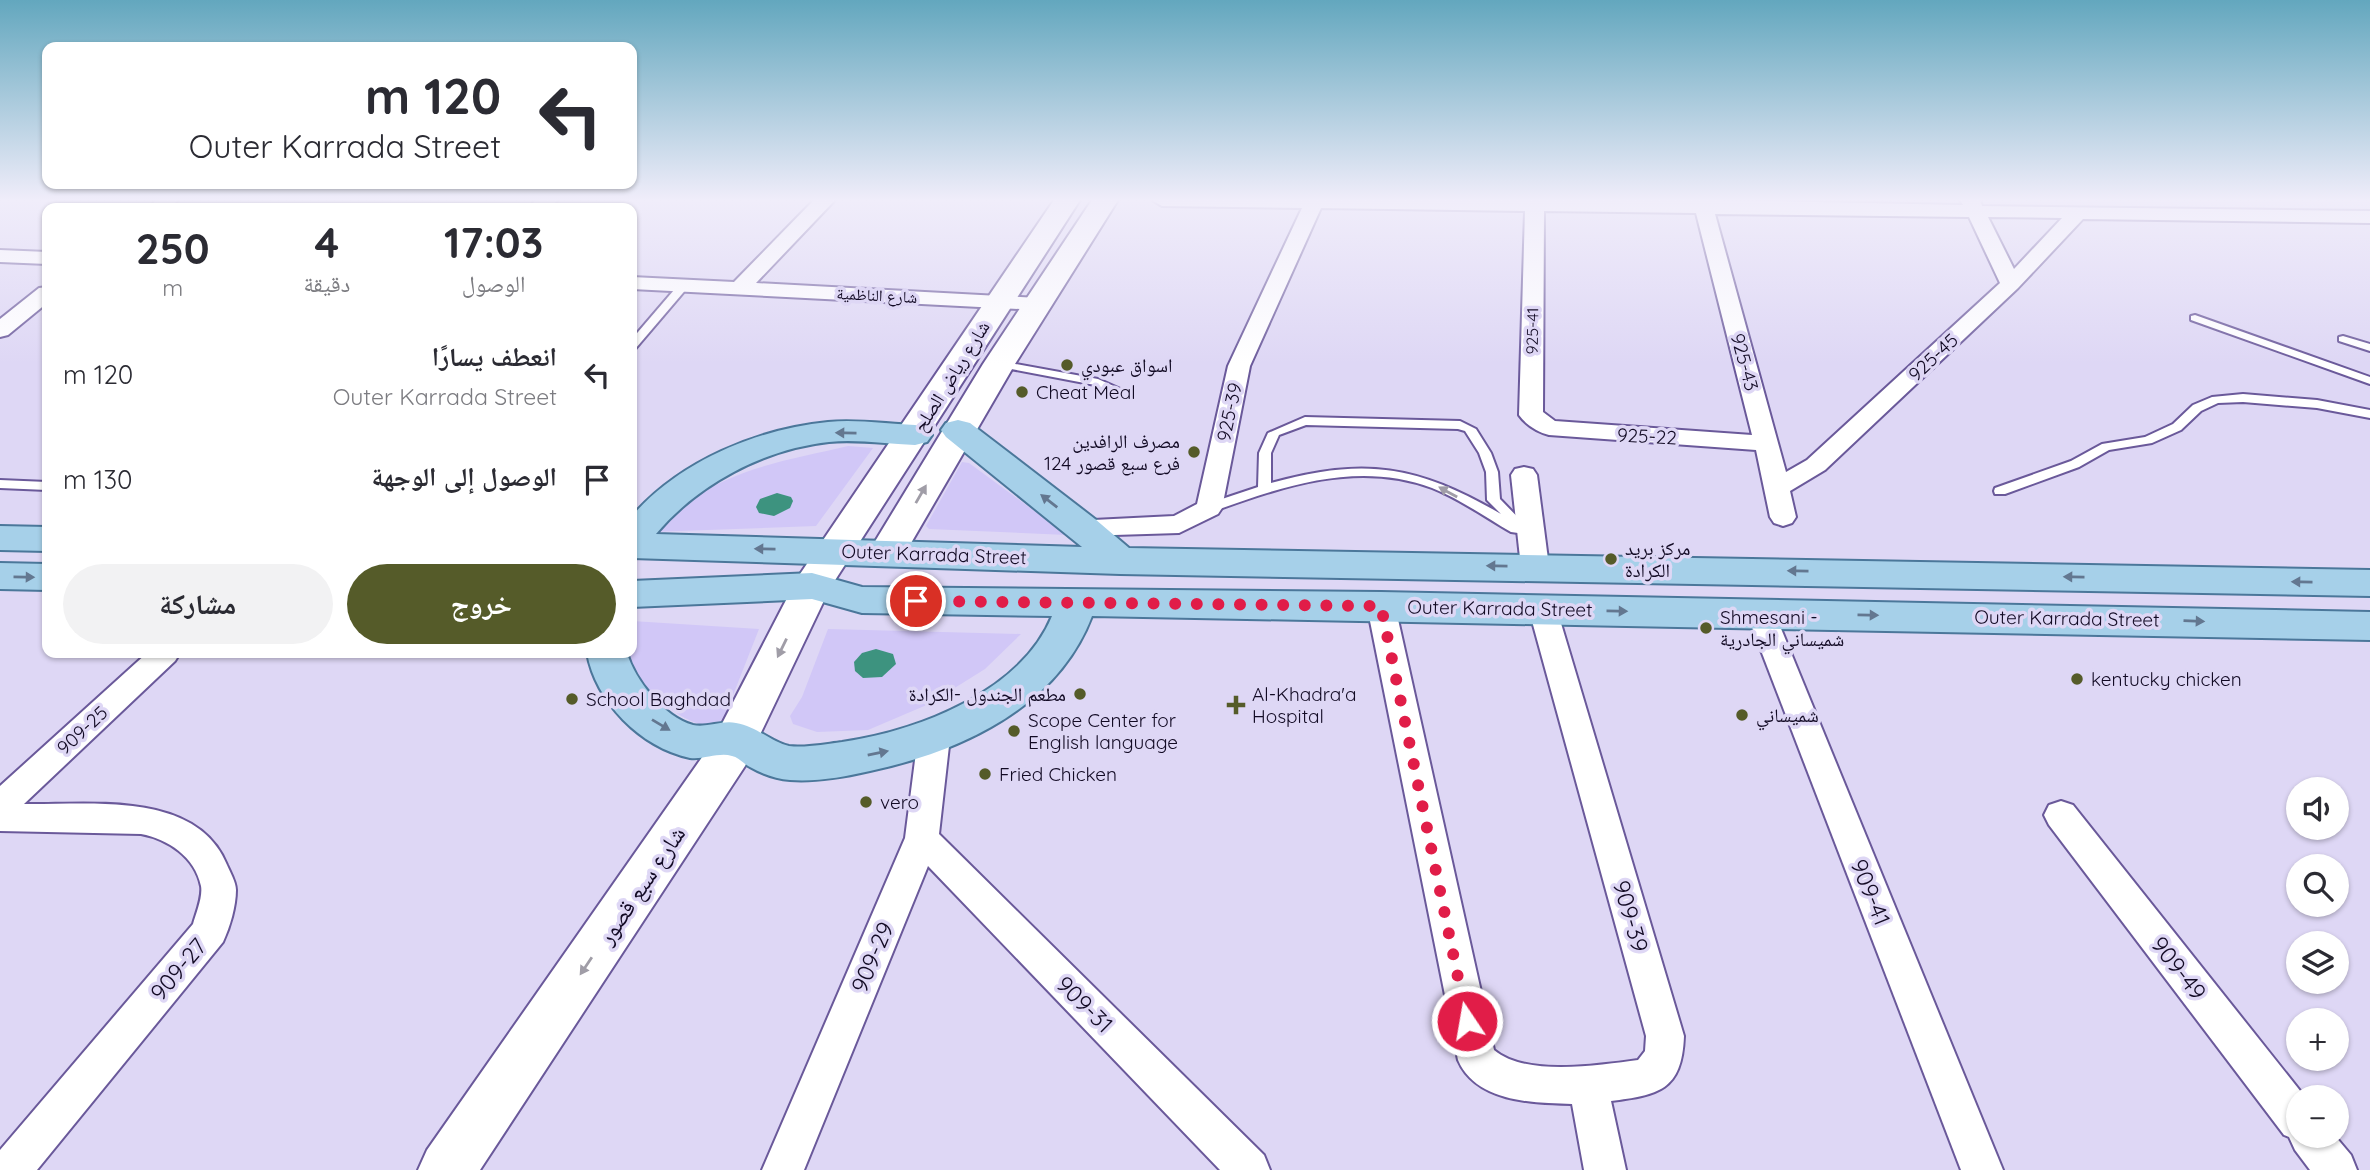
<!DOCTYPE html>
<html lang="ar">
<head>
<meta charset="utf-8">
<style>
  :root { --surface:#fff; --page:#f2f2f3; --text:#2b2b33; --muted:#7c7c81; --accent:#555b29 }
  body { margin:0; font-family:Quicksand,"Noto Naskh Arabic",sans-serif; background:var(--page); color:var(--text); direction:rtl; height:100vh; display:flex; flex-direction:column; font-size:26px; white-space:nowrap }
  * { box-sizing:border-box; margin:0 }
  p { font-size:23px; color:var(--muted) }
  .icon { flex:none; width:38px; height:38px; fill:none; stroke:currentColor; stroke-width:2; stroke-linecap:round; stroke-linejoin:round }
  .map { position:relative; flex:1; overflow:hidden; direction:ltr }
  .side { position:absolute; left:42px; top:203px; width:595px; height:455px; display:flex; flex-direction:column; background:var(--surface); border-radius:14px; box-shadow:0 2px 5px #0004; direction:rtl }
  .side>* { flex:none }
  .hud { position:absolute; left:42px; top:42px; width:595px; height:147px; border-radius:14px; box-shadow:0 2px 5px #0004; direction:rtl; background:#fff; color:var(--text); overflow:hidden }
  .buttons { position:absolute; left:2286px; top:777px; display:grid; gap:14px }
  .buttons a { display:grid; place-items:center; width:63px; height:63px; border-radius:50%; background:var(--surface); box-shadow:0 2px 5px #0004; font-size:35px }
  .pin { position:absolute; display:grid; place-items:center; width:60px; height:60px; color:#fff; margin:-30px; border:4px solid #fff; border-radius:50%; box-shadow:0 2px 7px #0007 }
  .me { position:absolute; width:77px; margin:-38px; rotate:348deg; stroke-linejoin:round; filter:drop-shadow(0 0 5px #0008) }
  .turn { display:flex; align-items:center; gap:24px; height:147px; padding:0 21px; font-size:32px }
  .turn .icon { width:91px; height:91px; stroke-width:2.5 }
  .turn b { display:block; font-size:49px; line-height:60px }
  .eta { display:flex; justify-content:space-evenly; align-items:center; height:119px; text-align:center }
  .eta b { font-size:42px; font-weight:700; line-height:49px }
  .primary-button { display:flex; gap:14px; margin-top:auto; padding:14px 21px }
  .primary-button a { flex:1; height:80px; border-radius:42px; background:var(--accent); color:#fff; font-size:28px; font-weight:700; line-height:80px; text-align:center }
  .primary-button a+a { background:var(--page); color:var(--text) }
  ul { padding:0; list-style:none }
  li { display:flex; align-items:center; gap:21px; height:105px; padding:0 21px }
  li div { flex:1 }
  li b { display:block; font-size:26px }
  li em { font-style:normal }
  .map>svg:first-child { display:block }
</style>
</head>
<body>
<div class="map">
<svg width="2370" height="1170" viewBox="0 0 2370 1170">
  <rect width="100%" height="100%" fill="#ded7f5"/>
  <g fill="#d1c7f7">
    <path d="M848 446 873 448 816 526 650 532C672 514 695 494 722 482 762 463 806 456 848 446Z"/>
    <path d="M962 462 969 463 1067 535 929 529 926 526Z"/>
    <path d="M632 621 759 629 726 713 715 729C671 719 644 689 620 653H632Z"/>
    <path d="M828 629 1021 634 985 669 929 704 868 730 817 732 793 724 790 716 802 697Z"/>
  </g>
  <g fill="#3d937f">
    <path d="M777 493 791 497 793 501 790 508 774 516 759 513 756 507 760 499Z"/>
    <path d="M876 649 893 654 896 664 882 677 863 678 855 671 854 662 862 653Z"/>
  </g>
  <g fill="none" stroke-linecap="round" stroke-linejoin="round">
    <defs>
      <g id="lane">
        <path d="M684 282 689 285 688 287 636 348 632 349V339L680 283Z"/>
        <path d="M2195 315 2370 377V384L2191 320V316Z"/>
        <path d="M2343 336 2370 344V351L2339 341V337Z"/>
        <path d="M999 361 1098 379 1127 392 1121 396 1095 385 995 366V362Z"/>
        <path d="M2243 394 2317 400 2370 410V418L2317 408 2243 402 2218 403 2201 411 2181 430 2152 443 2109 450 2079 467 2005 494H1995L1994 491 1995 488 2071 461 2102 444 2145 437 2173 424 2193 405 2212 397Z"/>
        <path d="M1305 417 1460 421 1476 429 1491 453 1498 472 1500 499 1536 536 1529 540 1518 533 1511 532C1485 517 1460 499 1432 488 1358 460 1284 486 1214 511H1204L1202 508 1204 505 1258 487 1259 453 1268 433ZM1306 425 1458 429 1465 431 1479 453 1486 472 1487 500 1501 514C1417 465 1365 457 1271 483V453L1279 435Z"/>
        <path d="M0 480 47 482V490L0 488Z"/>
      </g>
      <g id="street">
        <path d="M156 200H178L170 208H149Z"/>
        <path d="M536 200H558L549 208H528Z"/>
        <path d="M814 200H835L756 283 1038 298 1046 299 1049 304 1046 309 1038 310 632 289V277L734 282Z"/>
        <path d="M1152 200H1712L1963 205 1960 200H1980L1982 206 2370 211V223L2083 219 2018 288 1825 470 1790 491 1796 517 1792 523 1783 526 1774 523 1770 517 1756 450 1549 435C1538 432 1526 425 1519 415L1525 211 1321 208 1250 366 1222 508 1218 514 1179 533 1082 536 1073 533 1069 527 1073 521 1174 516 1197 504 1228 366 1302 208 1162 206ZM1544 211 1696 213 1752 435 1555 421 1543 412ZM1715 214 1969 217 2000 283 1807 460 1786 472ZM1988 217 2062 218 2014 269Z"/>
        <path d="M0 250 47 252V264L0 262Z"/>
        <path d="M47 287V303L8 335 0 337V319L39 288Z"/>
        <path d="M1524 467 1533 469 1537 475 1549 567 1545 574 1535 576 1525 574 1521 567 1511 475 1515 469Z"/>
        <path d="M1381 596 1391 599 1395 606 1494 1050C1526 1077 1599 1065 1638 1060L1645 1051 1646 1036 1529 610 1533 603 1543 600 1553 603 1557 610 1684 1036C1682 1091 1658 1095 1611 1101L1626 1170H1584L1572 1104C1532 1103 1476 1102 1458 1060L1367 606 1371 599Z"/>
        <path d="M1761 604 1771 607 1775 614 2003 1170H1961L1747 614 1751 607Z"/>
        <path d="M147 653H180L175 661 24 804C90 805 197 790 227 865 230 872 236 882 236 890 236 906 230 927 223 942L37 1170H0V1150L193 924C196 913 203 897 201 886 195 857 168 839 141 834L0 831V786Z"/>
        <path d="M934 725 945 728 950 737 939 834 1264 1155 1270 1170H1220L928 866 804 1170H762L905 838 918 737 923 728Z"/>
        <path d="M2061 801 2073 805 2305 1097H2298V1136H2335L2351 1155 2357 1170H2310L2295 1150 2289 1137 2284 1135 2049 825 2044 815 2049 805Z"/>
      </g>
      <g id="secondary">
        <path d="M1054 200H1080L830 588 745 766 480 1170H418L427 1150 712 743 798 577Z"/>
        <path d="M1092 200H1118L1015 364 900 562 887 565 874 562 868 553 983 364Z"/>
      </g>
      <g id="primary">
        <path d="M958 420 970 423 1095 519 1129 548 2370 570V596L1120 574 632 558V516C680 461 757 429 828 422 857 419 886 424 915 425L927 428 932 435 927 442 915 445C886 444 857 439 829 442 764 449 698 484 656 534L1082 547 946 437 941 430 946 423Z"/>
        <path d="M0 526 47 527V551L0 550Z"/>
        <path d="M0 563 47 564V590L0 589Z"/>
        <path d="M812 573 862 587 1381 592 2370 612V640L1092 616C1057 708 960 752 870 771 844 777 816 782 790 780 777 779 762 774 750 767 744 764 738 757 732 756 719 752 703 760 690 758 640 747 596 702 587 653H627C635 680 664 717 693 725 707 728 722 720 736 723 756 726 773 743 789 746 806 748 825 744 842 742 918 731 1021 692 1052 616L862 613 812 599 632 607V581Z"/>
      </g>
    </defs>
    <use href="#lane" stroke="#6a599a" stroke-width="4"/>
    <use href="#street" stroke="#6a599a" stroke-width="4"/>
    <use href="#secondary" stroke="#6a599a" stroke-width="4"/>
    <use href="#primary" stroke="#4b779a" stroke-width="4"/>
    <use href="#lane" fill="#fff" fill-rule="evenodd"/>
    <use href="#street" fill="#fff" fill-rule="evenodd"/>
    <use href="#secondary" fill="#fff" fill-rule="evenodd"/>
    <use href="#primary" fill="#a6d0e9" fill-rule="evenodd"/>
  </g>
  <defs><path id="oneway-solid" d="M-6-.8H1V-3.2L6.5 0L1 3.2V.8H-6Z" transform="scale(1.75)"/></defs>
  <g fill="#637790">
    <use href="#oneway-solid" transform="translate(846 433) rotate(-179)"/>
    <use href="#oneway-solid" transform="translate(1049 501) rotate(-142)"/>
    <use href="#oneway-solid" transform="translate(765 549) rotate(-179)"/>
    <use href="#oneway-solid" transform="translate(1497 566) rotate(-179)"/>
    <use href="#oneway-solid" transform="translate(1798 571) rotate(-179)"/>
    <use href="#oneway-solid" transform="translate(24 577) rotate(1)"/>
    <use href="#oneway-solid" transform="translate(2074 577) rotate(-179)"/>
    <use href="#oneway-solid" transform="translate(2302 582) rotate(-179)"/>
    <use href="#oneway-solid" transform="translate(1617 611) rotate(1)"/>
    <use href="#oneway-solid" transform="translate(1868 615) rotate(1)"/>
    <use href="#oneway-solid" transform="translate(2194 621) rotate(2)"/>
    <use href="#oneway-solid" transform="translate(661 725) rotate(31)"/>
    <use href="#oneway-solid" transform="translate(878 753) rotate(-11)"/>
  </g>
  <g fill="#a09da7">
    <use href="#oneway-solid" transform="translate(1448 492) rotate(-151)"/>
    <use href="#oneway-solid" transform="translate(921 494) rotate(-60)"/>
    <use href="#oneway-solid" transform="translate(782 648) rotate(116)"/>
    <use href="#oneway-solid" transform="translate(586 966) rotate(124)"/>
  </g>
  <linearGradient id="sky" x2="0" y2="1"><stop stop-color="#63a7be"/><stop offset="0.55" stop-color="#f0edfa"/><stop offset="1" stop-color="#f0edfa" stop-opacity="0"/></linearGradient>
  <rect width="2370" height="364" fill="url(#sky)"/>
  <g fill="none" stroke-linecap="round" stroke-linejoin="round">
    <path stroke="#e11d48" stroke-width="12" stroke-dasharray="0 21.6" d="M916 601 1381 606 1467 1021"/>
  </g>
  <g fill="#555b29" stroke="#ded7f5" stroke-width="2.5">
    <circle cx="1067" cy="365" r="7"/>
    <circle cx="1022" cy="392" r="7"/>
    <circle cx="1194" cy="452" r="7"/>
    <circle cx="1611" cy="559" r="7"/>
    <circle cx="1706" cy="628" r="7"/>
    <circle cx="2077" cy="679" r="7"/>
    <circle cx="1080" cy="694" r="7"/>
    <circle cx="572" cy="699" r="7"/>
    <path d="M1232.5 694.5h7v7h7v7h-7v7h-7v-7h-7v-7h7z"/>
    <circle cx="1742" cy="715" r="7"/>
    <circle cx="1014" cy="731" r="7"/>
    <circle cx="985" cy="774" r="7"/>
    <circle cx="866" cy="802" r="7"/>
  </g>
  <g text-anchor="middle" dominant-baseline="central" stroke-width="7" stroke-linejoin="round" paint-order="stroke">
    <g font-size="16" fill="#120a24" stroke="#ded7f5">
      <text transform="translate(877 295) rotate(3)">شارع الناظمية</text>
      <text transform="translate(1532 331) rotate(-89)">925-41</text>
    </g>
    <g font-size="19" fill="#120a24" stroke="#ded7f5">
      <text transform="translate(1933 357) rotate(-43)">925-45</text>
      <text transform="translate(1745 362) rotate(75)">925-43</text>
      <text transform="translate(951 376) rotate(-58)">شارع رياض الصلح</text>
      <text transform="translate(1229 412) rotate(-78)">925-39</text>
      <text transform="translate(1647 436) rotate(3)">925-22</text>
      <text transform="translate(934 554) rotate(2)">Outer Karrada Street</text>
      <text transform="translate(1500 608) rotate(1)">Outer Karrada Street</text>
      <text transform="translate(2067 618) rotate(1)">Outer Karrada Street</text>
      <text transform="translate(82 730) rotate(-43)">909-25</text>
    </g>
    <g font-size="19" fill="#120a24" stroke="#ded7f5" text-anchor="start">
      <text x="1081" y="365">اسواق عبودي</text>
      <text x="1036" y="392">Cheat Meal</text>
      <text x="1180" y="441" text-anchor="end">مصرف الرافدين<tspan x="1180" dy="22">فرع سبع قصور 124</tspan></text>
      <text x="1625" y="548">مركز بريد<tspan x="1625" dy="22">الكرادة</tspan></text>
      <text x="1720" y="617">Shmesani -<tspan x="1720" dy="22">شميساني الجادرية</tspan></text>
      <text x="2091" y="679">kentucky chicken</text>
      <text x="1066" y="694" text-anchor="end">مطعم الجندول -الكرادة</text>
      <text x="1252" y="694">Al-Khadra'a<tspan x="1252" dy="22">Hospital</tspan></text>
      <text x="586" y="699">School Baghdad</text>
      <text x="1756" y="715">شميساني</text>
      <text x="1028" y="720">Scope Center for<tspan x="1028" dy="22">English language</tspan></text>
      <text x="999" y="774">Fried Chicken</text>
      <text x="880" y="802">vero</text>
    </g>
    <g font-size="23" fill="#120a24" stroke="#ded7f5">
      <text transform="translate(641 885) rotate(-56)">شارع سبع قصور</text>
      <text transform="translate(1871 892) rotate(68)">909-41</text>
      <text transform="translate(1631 916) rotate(74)">909-39</text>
      <text transform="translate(872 957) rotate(-67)">909-29</text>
      <text transform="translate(2179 968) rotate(52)">909-49</text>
      <text transform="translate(178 969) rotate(-50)">909-27</text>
      <text transform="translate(1085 1004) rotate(45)">909-31</text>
    </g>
  </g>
</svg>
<div class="buttons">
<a><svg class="icon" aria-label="sound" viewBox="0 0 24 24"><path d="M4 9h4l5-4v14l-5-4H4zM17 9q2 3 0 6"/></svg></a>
<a><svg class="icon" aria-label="search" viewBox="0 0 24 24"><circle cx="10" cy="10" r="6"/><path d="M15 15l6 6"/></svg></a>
<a><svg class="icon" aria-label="layers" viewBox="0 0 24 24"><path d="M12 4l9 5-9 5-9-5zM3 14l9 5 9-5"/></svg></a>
<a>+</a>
<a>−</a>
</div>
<div class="pin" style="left:916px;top:601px;background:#d93025"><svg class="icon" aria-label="arrive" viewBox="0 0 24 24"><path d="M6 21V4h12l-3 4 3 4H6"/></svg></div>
<svg class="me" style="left:1467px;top:1021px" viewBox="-20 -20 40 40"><circle r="17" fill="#e11d48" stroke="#fff" stroke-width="3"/><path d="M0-11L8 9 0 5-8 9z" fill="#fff"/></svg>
<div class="hud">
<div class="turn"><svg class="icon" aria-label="left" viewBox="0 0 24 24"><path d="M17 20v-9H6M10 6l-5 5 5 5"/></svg><div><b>120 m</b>Outer Karrada Street</div></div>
</div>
<section class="side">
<div class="eta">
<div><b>17:03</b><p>الوصول</p></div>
<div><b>4</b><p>دقيقة</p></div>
<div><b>250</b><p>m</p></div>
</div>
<ul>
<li><svg class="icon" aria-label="left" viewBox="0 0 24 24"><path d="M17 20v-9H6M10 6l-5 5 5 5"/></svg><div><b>انعطف يسارًا</b><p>Outer Karrada Street</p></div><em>120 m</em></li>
<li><svg class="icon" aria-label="arrive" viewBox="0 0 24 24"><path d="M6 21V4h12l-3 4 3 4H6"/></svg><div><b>الوصول إلى الوجهة</b></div><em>130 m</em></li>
</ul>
<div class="primary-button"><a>خروج</a><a>مشاركة</a></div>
</section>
</div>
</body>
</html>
